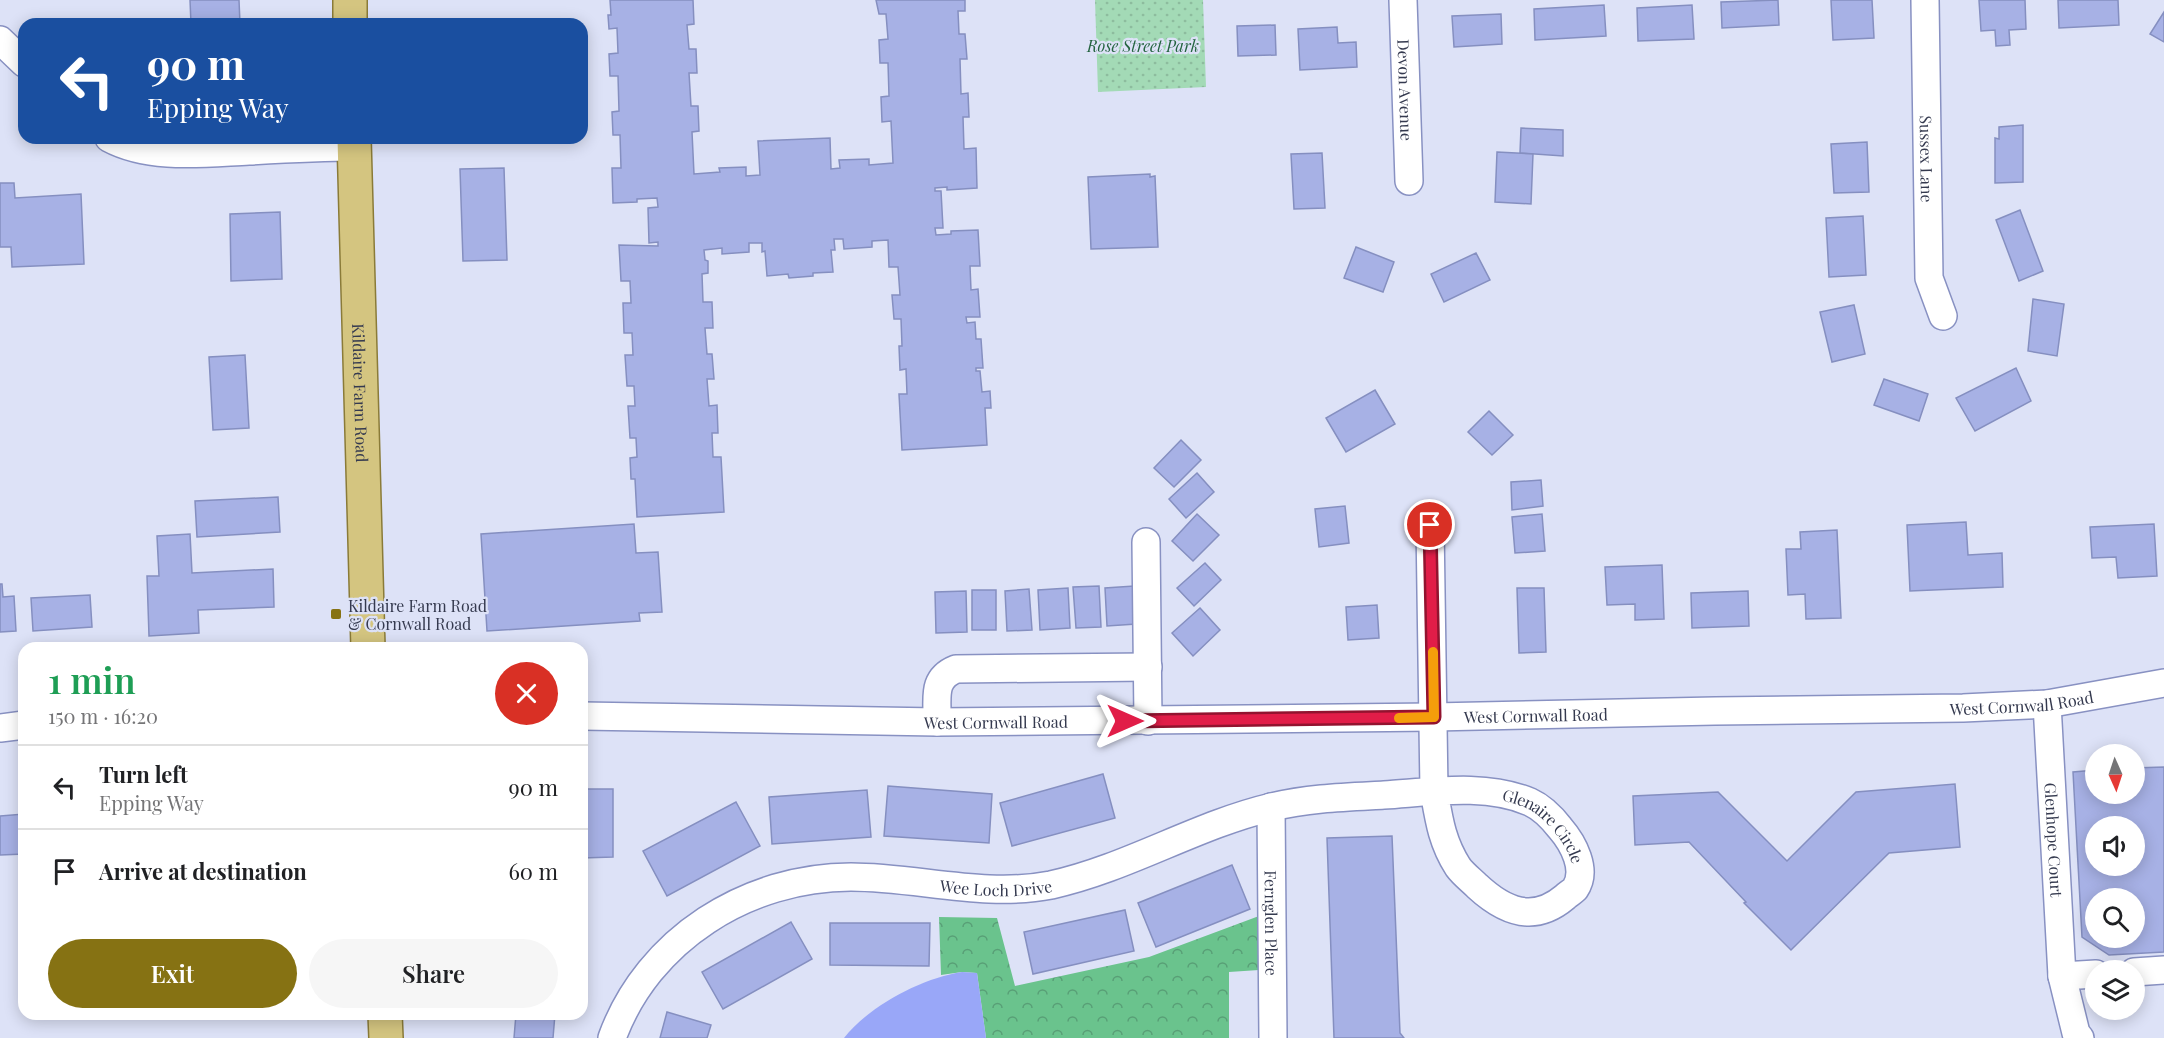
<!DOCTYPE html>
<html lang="en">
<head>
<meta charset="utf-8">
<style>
  :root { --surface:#fff; --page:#f6f6f6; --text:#202124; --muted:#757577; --line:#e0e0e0; --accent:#867213 }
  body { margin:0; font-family:"Playfair Display",serif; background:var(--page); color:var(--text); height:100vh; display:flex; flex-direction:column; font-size:22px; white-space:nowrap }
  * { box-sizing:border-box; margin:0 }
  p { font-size:20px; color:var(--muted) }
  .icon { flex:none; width:33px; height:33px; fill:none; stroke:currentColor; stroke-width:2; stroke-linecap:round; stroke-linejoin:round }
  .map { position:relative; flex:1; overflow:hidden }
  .side { position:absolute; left:18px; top:642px; width:570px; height:378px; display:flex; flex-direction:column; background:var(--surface); border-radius:18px; box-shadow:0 3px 15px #0003 }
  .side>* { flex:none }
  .banner { position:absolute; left:18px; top:18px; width:570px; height:126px; border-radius:18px; box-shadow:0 3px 15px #0003; background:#1a4fa0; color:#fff; overflow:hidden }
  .needle { width:39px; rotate:177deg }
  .controls { position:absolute; left:2085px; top:744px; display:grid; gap:12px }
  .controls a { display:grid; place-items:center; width:60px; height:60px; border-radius:50%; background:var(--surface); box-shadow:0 3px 15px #0003; font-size:30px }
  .pin { position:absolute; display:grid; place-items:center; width:51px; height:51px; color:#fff; margin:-26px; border:3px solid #fff; border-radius:50%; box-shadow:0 2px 6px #0007 }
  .me { position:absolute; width:66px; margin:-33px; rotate:90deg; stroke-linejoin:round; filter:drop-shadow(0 0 4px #0008) }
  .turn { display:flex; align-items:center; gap:21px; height:126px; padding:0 30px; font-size:27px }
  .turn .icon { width:78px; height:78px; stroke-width:2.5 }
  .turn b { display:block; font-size:42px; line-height:51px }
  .round { display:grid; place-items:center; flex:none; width:63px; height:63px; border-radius:32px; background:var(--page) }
  .overview { display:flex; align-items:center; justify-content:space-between; height:102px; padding:0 30px }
  h1 { font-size:36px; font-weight:600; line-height:45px; color:#1e9e55 }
  .button { display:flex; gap:12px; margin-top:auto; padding:12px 30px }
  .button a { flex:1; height:69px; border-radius:36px; background:var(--accent); color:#fff; font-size:24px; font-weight:600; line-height:69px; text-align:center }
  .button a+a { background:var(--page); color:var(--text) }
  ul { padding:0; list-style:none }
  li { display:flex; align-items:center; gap:18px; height:84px; padding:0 30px; border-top:2px solid var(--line) }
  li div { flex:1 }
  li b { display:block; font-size:22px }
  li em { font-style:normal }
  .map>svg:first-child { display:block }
</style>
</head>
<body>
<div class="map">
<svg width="2164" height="1038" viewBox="0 0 2164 1038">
  <defs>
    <pattern id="forest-crowns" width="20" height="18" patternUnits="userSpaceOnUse" patternTransform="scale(1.5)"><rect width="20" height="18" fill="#6ac38d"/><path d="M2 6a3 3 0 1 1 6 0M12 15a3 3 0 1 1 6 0" fill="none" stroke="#589f76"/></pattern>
    <pattern id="park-dots" width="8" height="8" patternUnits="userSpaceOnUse" patternTransform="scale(1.5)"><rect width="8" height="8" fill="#a3dab6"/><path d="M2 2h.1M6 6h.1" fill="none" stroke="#8dbc9e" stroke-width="1.8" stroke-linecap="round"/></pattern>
  </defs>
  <rect width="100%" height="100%" fill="#dde2f7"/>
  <path fill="url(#forest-crowns)" d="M1259 916V970L1229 972V1038H986L977 973 962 972 941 975 939 917 997 918 1015 986 1149 957Z"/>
  <path fill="url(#park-dots)" d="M1095 0H1203L1206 87 1098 92Z"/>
  <path fill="#99a7f8" d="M962 972 977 973 986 1038H844C869 1006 922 978 962 972Z"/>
  <g fill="#a7b1e5" stroke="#858fc0" stroke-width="1.5" fill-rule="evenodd">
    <path d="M190 0H239L240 24H191Z"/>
    <path d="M610 0H693L694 24 687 25 689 49H696L697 73H689L691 106H698L699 131 692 132 694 174 720 172 719 168 746 167V176L760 175 758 141 830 138 831 169 840 168 839 160 869 159V165L893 163 891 121 882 122 881 97 889 96 888 63H880L879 40 888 39 886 14H879L876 0H965V11H958L959 34H965L967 59H960L961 94 968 93 969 117H963L964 149 976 148 977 188 947 190V187L935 188V191H941L943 228H935L936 235 951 234V231L978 230 980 266H970L971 290 978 289 980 317H966L967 323 975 322 976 339H981L983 368H976V371H980L982 392 990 391 991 408H985L987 445 902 450 899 394H907L906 369 900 370 899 346H902L901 319H894L892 295H900L898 267H889L888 240 872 241V247L844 249 843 239H834L835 250H831L833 272 813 273V276L789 278 788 274 767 276 765 251 762 252V243H749V252L722 254V248L704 250 705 260 708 261V273L702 274 703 302H712L713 328H705L707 354H712L714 379H707L709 406 717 405 718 433H712L713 457H721L724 512 637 517 635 479H631L630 458 637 457 636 438H630L628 406H635L634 386H627L625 355H633L632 333H624L623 303H631L630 281H621L619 245 658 246V242L649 243 648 208 658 207 657 198 637 199V202L613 203 612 168H621L620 135H613L612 112 619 111 618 76H610L609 54 618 53 617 28 609 29 608 15H611Z"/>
    <path d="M1778 0 1779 25 1722 28 1721 2Z"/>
    <path d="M1831 0H1872L1874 38 1833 40Z"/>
    <path d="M1979 0H2025L2026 29 2009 30 2010 45 1996 46 1995 30 1981 31Z"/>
    <path d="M2058 0H2118L2119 25 2059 28Z"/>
    <path d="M1604 5 1606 36 1535 40 1534 9Z"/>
    <path d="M1692 5 1694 39 1638 41 1637 8Z"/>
    <path d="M2164 12V42L2150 34Z"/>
    <path d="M1501 14 1502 44 1454 47 1452 16Z"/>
    <path d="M1275 25 1276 55 1238 56 1237 26Z"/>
    <path d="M1337 27 1338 43 1356 42 1357 67 1300 70 1298 29Z"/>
    <path d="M2023 125V182L1995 183V138L1999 139V127Z"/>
    <path d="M1521 128 1563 130V156L1520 153Z"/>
    <path d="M446 138H514V139L446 141Z"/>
    <path d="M1867 142 1869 192 1834 193 1831 144Z"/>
    <path d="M1497 152 1533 154 1531 204 1495 202Z"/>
    <path d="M1322 153 1325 208 1294 209 1291 154Z"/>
    <path d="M504 168 507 260 463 261 460 169Z"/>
    <path d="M1150 174V177L1155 176 1158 247 1091 249 1088 177Z"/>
    <path d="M0 183H14L15 198 81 194 84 264 12 267 11 247H0Z"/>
    <path d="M2020 210 2043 271 2019 281 1996 220Z"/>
    <path d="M280 212 282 279 231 281 230 214Z"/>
    <path d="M1863 216 1866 275 1829 277 1826 218Z"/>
    <path d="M1356 247 1394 262 1383 292 1344 278Z"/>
    <path d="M1476 253 1490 280 1444 302 1431 274Z"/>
    <path d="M2033 299 2064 304 2057 356 2028 351Z"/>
    <path d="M1854 305 1865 354 1832 362 1820 312Z"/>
    <path d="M245 355 249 428 213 430 209 357Z"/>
    <path d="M2016 368 2031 401 1975 431 1956 398Z"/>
    <path d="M1884 379 1928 394 1919 421 1874 405Z"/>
    <path d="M1375 390 1395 424 1346 452 1326 418Z"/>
    <path d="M1489 411 1513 435 1492 455 1468 432Z"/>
    <path d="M1181 440 1201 460 1174 487 1154 468Z"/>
    <path d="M1197 473 1214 492 1186 518 1169 499Z"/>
    <path d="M1541 480 1543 506 1512 510 1511 482Z"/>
    <path d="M278 497 280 532 197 537 195 501Z"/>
    <path d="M1345 506 1349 543 1319 547 1315 509Z"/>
    <path d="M1197 514 1219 535 1193 561 1172 541Z"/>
    <path d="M1542 514 1545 551 1515 553 1512 517Z"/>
    <path d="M1966 522 1968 555 2002 553 2003 587 1910 591 1907 525Z"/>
    <path d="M634 524 636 553 658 552 662 612 639 613 640 621 487 631 481 534Z"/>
    <path d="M2154 524 2157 576 2118 578 2116 557 2092 558 2090 527Z"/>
    <path d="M1837 530 1841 618 1806 619 1805 594 1788 595 1786 549H1801L1800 532Z"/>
    <path d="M190 534 192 573 273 569 274 607 198 610 199 633 149 636 147 576H159L157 536Z"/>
    <path d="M1205 563 1221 580 1194 606 1177 588Z"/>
    <path d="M1662 565 1664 619 1635 620V604L1607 605 1605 567Z"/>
    <path d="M0 584H2L3 597 14 596 16 631 0 632Z"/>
    <path d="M1099 586 1101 627 1076 628 1073 587Z"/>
    <path d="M1134 586 1136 624 1107 626 1105 588Z"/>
    <path d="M1068 588 1070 628 1040 630 1038 590Z"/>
    <path d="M1517 588H1544L1546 652 1519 653Z"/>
    <path d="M1029 589 1032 630 1007 631 1005 591Z"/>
    <rect x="972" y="590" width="24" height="40"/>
    <path d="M966 591 967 632 936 633 935 592Z"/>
    <path d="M1748 591 1749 626 1692 628 1691 593Z"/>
    <path d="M90 595 92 627 33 631 31 598Z"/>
    <path d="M1377 605 1379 638 1348 640 1346 607Z"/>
    <path d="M1200 608 1220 630 1193 656 1172 633Z"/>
    <path d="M2164 767V952L2109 955 2082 937 2073 772 2096 770V794H2134V768ZM2096 826H2134V866H2096ZM2096 898H2134V938H2096Z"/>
    <path d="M1103 774 1115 818 1012 846 1000 803Z"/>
    <path d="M582 781H585L586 789H613V857L582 858Z"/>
    <path d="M1955 784 1960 847 1889 853 1791 950 1744 903 1746 902 1689 842 1635 845 1633 796 1718 792 1787 861 1856 792Z"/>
    <path d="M888 786 992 794 989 843 884 836Z"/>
    <path d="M867 790 871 837 772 844 769 797Z"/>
    <path d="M736 802 760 846 667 896 643 851Z"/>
    <path d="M24 814V854L0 855V816Z"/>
    <path d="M1392 836 1400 1033 1404 1038H1334L1327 838Z"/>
    <path d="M1232 865 1250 909 1156 947 1138 903Z"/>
    <path d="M1125 910 1134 951 1033 974 1024 932Z"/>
    <path d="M791 922 812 959 723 1009 702 972Z"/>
    <path d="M830 923H930L929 966 830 965Z"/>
    <path d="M667 1012 711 1025 707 1038H660Z"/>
    <path d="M516 1014H555L553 1038H514Z"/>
  </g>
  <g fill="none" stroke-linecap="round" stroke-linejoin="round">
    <defs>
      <g id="minor">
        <path id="s1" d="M1403 0 1409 181"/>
        <path id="s2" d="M1925 0 1929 278 1943 316"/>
        <path d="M0 40 24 63"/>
        <path d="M109 138C150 160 204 153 249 151 284 149 319 147 354 147"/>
        <path d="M1146 542 1148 721"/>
        <path id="s3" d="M2047 704 2062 976 2076 1033 2080 1038"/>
        <path id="s4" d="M582 716 937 722 1434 717 1715 711 1963 708 2047 704 2164 683"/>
        <path d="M937 722C938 699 931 679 956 669L1148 667"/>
        <path d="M0 728 24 725"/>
        <path id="s5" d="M1271 807 1273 1038"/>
        <path d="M2134 972 2164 970"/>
        <path d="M2062 976 2096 974"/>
        <path id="s6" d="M612 1038C648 939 748 877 851 877 917 877 985 898 1051 885 1128 868 1196 825 1272 807 1309 798 1347 797 1384 795 1431 792 1486 783 1530 802 1541 807 1553 819 1560 828 1573 843 1588 870 1575 889 1572 892 1568 894 1565 897 1533 924 1504 911 1477 886 1471 880 1463 874 1458 867 1442 842 1439 820 1434 791L1430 525"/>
      </g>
      <g id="major">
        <path d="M350 0V24"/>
        <path id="s7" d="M354 138 368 648"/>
        <path d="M385 1014 386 1038"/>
      </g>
    </defs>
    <use href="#minor" stroke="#8891c2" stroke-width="30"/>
    <use href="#major" stroke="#8a7b38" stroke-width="36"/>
    <use href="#minor" stroke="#fff" stroke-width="27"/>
    <use href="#major" stroke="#d4c580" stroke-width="33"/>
  </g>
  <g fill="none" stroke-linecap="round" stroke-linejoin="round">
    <defs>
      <path id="route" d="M1125 721 1434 717 1430 525"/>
    </defs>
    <use href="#route" stroke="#92132f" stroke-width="15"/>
    <use href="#route" stroke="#e11d48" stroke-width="10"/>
    <path stroke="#f59e0b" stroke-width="10" d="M1399 718 1434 717 1433 652"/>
  </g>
  <rect fill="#867213" stroke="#dde2f7" stroke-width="2" x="330" y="608" width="12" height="12" rx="3"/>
  <g text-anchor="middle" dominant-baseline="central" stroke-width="4.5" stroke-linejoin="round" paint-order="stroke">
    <g font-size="16" font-style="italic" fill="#246440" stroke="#dde2f7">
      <text x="1143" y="45">Rose Street Park</text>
    </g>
    <g font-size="16" fill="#353a4f" stroke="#dde2f7">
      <text stroke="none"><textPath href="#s1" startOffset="90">Devon Avenue</textPath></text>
      <text stroke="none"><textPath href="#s2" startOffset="159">Sussex Lane</textPath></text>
      <text stroke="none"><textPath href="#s7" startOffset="255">Kildaire Farm Road</textPath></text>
      <text stroke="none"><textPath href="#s4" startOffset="1440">West Cornwall Road</textPath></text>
      <text stroke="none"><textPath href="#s4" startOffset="954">West Cornwall Road</textPath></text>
      <text stroke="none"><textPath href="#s4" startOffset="414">West Cornwall Road</textPath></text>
      <text stroke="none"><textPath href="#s6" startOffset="1028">Glenaire Circle</textPath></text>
      <text stroke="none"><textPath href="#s3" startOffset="136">Glenhope Court</textPath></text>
      <text stroke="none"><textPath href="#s6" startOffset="452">Wee Loch Drive</textPath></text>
      <text stroke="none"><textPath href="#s5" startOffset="116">Fernglen Place</textPath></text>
    </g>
    <g font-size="16" fill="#353a4f" stroke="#dde2f7" text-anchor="start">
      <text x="348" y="605">Kildaire Farm Road<tspan x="348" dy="18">&amp; Cornwall Road</tspan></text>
    </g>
  </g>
</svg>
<div class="controls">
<a><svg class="needle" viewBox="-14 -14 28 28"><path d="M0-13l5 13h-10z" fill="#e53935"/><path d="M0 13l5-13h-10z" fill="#757577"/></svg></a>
<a><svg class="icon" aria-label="sound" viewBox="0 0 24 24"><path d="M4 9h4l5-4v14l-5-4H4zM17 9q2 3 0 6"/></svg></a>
<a><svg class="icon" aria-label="search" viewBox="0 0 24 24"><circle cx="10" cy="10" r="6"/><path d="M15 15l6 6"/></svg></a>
<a><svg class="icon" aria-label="layers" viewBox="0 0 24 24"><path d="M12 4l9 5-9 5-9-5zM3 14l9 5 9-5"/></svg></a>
</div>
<div class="pin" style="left:1430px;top:525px;background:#d93025"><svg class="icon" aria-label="arrive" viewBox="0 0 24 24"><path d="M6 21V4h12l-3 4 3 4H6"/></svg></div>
<svg class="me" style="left:1125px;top:721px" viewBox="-20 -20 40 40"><path d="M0-17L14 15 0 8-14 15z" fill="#e11d48" stroke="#fff" stroke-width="4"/></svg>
<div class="banner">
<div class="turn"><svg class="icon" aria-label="left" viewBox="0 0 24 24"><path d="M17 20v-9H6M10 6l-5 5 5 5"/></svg><div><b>90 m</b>Epping Way</div></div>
</div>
<section class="side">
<div class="overview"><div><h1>1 min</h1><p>150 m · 16:20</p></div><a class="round" style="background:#d93025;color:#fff"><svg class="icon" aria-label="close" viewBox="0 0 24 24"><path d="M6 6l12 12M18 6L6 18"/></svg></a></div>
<ul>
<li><svg class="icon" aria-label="left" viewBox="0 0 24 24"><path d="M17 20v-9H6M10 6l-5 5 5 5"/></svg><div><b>Turn left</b><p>Epping Way</p></div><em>90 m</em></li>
<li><svg class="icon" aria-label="arrive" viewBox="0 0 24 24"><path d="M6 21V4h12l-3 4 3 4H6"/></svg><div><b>Arrive at destination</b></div><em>60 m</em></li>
</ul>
<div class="button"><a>Exit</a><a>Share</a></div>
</section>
</div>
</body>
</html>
